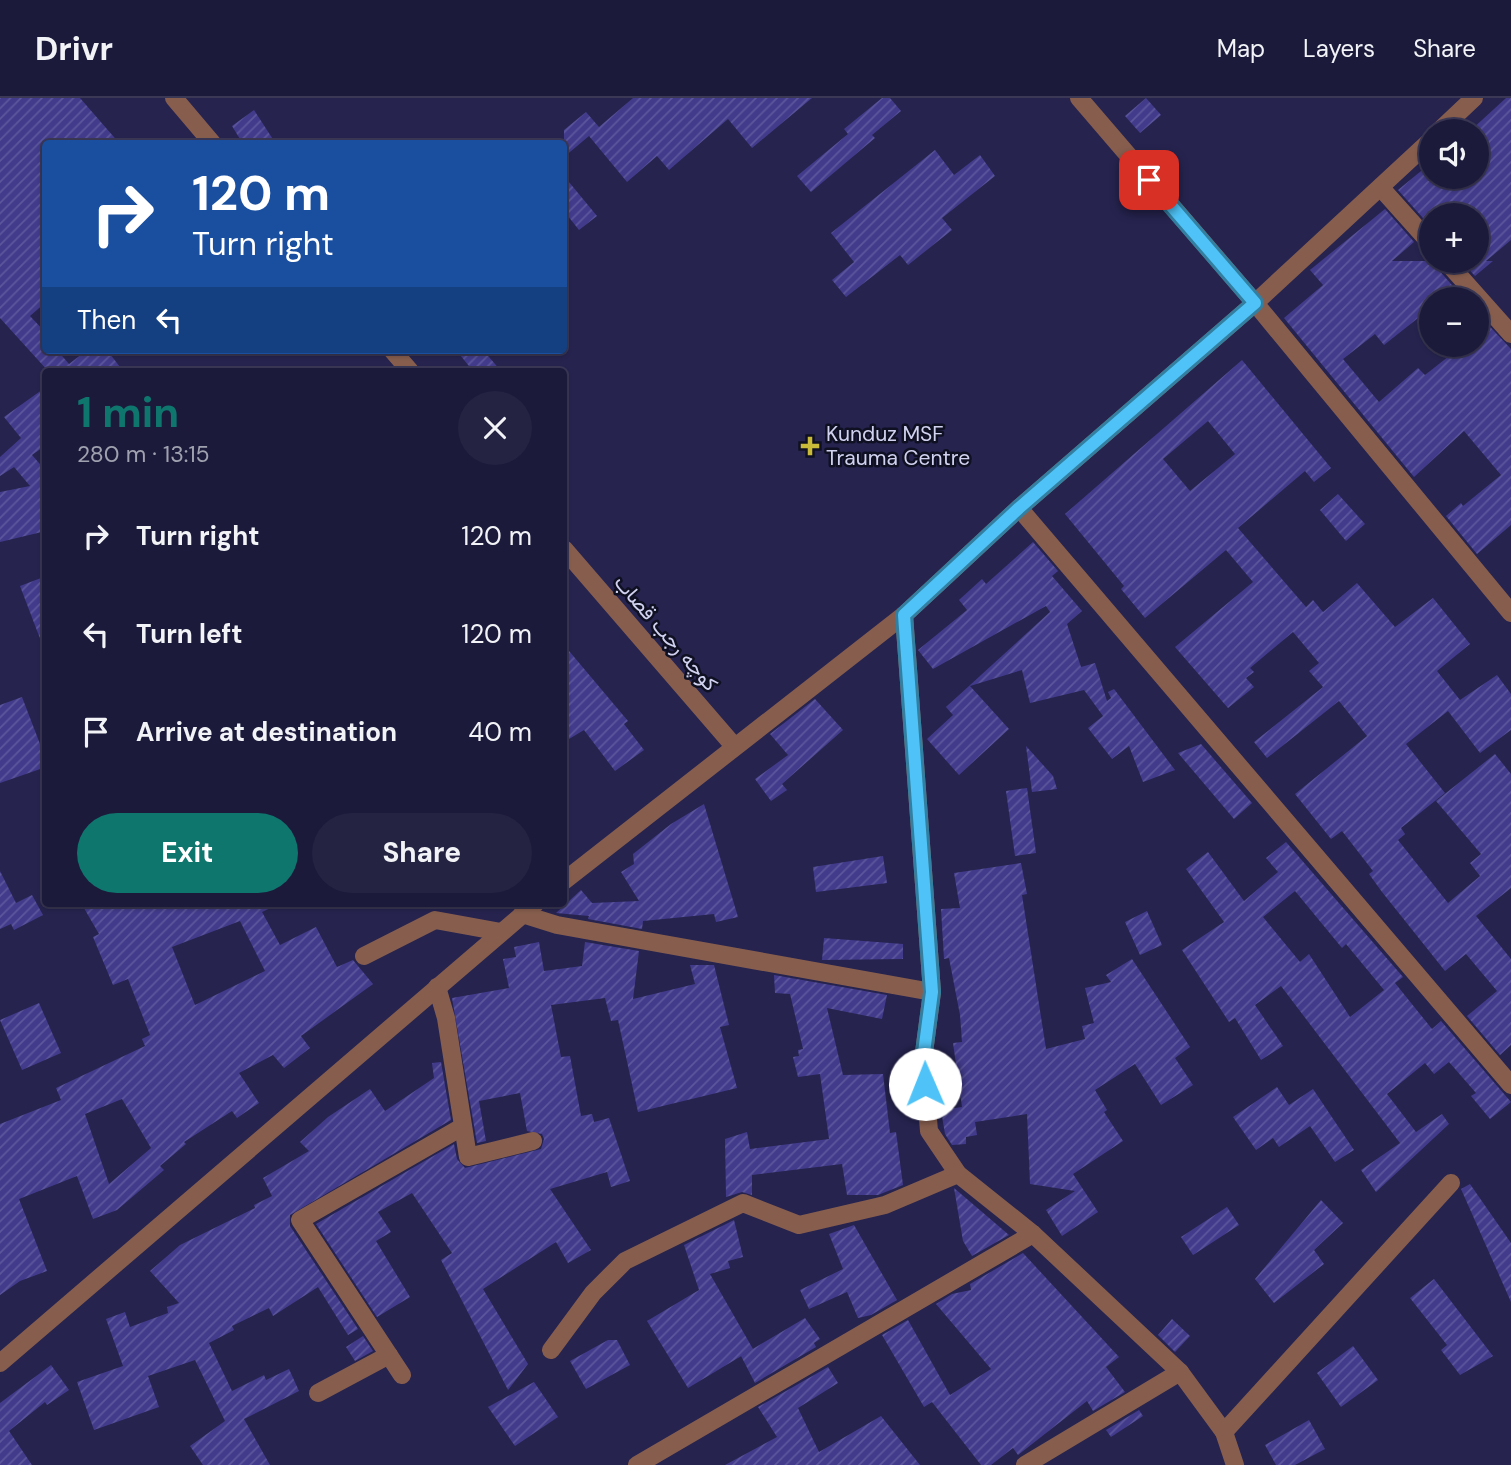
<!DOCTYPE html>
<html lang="en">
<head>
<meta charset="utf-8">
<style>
  :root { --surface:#1c1a3b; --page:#252342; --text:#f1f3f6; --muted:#a0a1af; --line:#3a3855; --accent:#0f766e }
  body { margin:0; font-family:"DM Sans",Vazirmatn,sans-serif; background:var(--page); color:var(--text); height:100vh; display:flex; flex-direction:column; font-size:26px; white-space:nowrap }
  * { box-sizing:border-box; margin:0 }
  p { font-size:23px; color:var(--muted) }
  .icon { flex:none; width:38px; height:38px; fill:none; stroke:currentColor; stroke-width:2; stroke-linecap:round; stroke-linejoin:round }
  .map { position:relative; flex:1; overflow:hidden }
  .panel { position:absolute; left:42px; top:270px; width:525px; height:539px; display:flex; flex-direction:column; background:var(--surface); border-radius:7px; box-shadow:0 2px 5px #0004,0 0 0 2px var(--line) }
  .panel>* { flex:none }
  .banner { position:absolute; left:42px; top:42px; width:525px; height:214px; border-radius:7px; box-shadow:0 2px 5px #0004,0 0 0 2px var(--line); background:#1a4fa0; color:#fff; overflow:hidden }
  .fabs { position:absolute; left:1419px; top:21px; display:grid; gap:14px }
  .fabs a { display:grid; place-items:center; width:70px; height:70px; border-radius:50%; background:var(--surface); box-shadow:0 2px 5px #0004,0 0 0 2px var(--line); font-size:35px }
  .pin { position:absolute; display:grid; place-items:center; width:60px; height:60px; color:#fff; margin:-30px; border-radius:14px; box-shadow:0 4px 10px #0006 }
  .me { position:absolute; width:77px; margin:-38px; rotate:359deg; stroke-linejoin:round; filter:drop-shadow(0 0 5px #0008) }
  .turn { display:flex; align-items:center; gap:24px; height:147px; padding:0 35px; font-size:32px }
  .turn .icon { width:91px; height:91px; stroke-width:2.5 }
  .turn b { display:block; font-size:49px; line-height:60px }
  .then { display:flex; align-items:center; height:66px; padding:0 35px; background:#0003; gap:14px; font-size:26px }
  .round { display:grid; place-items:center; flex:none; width:74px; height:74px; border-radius:37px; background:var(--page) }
  .overview { display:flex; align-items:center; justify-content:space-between; height:119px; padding:0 35px }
  h1 { font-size:42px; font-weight:700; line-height:52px; color:var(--accent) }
  .cta { display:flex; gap:14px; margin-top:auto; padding:14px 35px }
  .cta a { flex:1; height:80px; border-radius:42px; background:var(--accent); color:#fff; font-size:28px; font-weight:700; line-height:80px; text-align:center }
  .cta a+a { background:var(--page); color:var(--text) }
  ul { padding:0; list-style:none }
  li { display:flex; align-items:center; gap:21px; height:98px; padding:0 35px }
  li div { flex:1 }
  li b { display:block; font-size:26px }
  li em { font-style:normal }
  header { display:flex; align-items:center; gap:42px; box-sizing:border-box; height:98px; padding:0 35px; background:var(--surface); border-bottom:2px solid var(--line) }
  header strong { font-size:33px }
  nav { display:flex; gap:38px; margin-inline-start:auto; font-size:24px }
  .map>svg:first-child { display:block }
</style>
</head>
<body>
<header>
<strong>Drivr</strong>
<nav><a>Map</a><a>Layers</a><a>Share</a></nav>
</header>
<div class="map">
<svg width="1511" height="1367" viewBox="0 0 1511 1367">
  <defs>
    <pattern id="building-hatch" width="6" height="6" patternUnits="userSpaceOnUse" patternTransform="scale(1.75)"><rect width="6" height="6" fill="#423b8c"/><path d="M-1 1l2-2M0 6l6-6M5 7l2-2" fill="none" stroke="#5c569c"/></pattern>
  </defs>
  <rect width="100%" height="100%" fill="#26234f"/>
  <g fill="url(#building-hatch)" fill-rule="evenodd">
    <path d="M0 0H80L120 46H46V204L30 218 46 235V252H57L69 266 87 252H107L123 273H48L0 220Z"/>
    <path d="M633 0H812L752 50 728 21 669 72 657 58 627 84 589 38 564 59V32L586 14 599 29Z"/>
    <path d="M882 0H890L901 13 872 37 875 40 811 94 797 78 848 36 844 31Z"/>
    <path d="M1146 0 1161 17 1140 35 1125 18Z"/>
    <path d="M1506 0H1511V142L1486 163H1493L1475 178 1461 163H1477V117H1432L1431 129 1398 92 1432 64V79H1477V33H1470Z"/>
    <path d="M254 12 276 46H243L232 28Z"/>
    <path d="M935 52 954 77 980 57 995 78 942 120 952 132 908 167 900 157 846 199 832 182 854 164 831 135Z"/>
    <path d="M564 78 597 118 579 132 564 113Z"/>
    <path d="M1385 111 1414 144 1392 163H1435L1438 171 1457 193 1449 199 1447 196 1441 201H1432V209L1384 247 1375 236 1343 261 1379 304 1418 270 1425 277 1463 247H1477V215L1511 251V427L1477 456 1446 418 1461 405 1463 408 1501 377 1464 333 1414 379 1284 220 1323 187 1310 172Z"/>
    <path d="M456 252H483L501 273H473Z"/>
    <path d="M1242 262 1331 370 1314 384 1305 373 1238 430 1306 509 1313 502 1323 514 1357 485 1395 529 1433 500 1470 546 1437 573 1460 602 1497 577 1511 596V632L1480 655 1448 613 1406 646 1445 695 1401 730 1405 736 1398 742 1448 805 1480 778 1470 765 1481 756 1436 703 1495 656 1511 676V790L1476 818 1511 861V947L1500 957 1467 918 1497 893 1466 856 1445 873 1382 794 1369 776 1373 773 1342 733 1331 741 1295 696 1367 638 1339 603 1267 660 1254 644 1323 589 1309 573 1319 565 1293 534 1250 570 1254 574 1246 580 1254 589 1228 610 1175 549 1253 484 1226 452 1145 520 1121 491 1124 488 1065 416ZM1208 323 1235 356 1190 393 1163 361Z"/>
    <path d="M46 289V347L32 357 46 373V433L0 444V394L30 388 14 369 0 378V359L21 340 4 319Z"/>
    <path d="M1338 396 1365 426 1346 443 1320 412Z"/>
    <path d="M1033 444 1058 473 1052 478 1082 513 1067 526 1081 569 1095 565 1107 603 1111 600 1108 594 1114 591 1175 672 1143 684 1129 648 1112 661 1088 630 1103 618 1084 592 1030 605 1022 572 970 588 1009 631 959 677 927 641 953 617 946 609 1050 514 1046 508 933 571 918 552 967 512 959 502 982 481 986 486Z"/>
    <path d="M41 480 46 492 44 551 20 488Z"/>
    <path d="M564 547 628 623 624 626 644 652 615 673 584 632 564 644Z"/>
    <path d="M22 599 40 646 46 644V669L0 685V607Z"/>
    <path d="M815 601 843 632 782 686 787 692 771 703 755 681 788 657 770 636Z"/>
    <path d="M1201 646 1252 705 1234 721 1178 655Z"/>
    <path d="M1026 648 1053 678 1057 691 1032 694Z"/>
    <path d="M1027 690 1036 755 1015 758 1006 693Z"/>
    <path d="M704 706 738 819 716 824 714 816 643 823 642 831 588 821 589 818 556 815 581 792 592 805 639 803 621 774 634 766 633 756 671 726Z"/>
    <path d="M1286 744 1403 879 1395 885 1432 931 1441 923 1511 1004 1490 1021 1471 998 1476 995 1449 964 1434 976 1425 965 1387 996 1416 1034 1442 1016 1449 1026 1376 1094 1361 1072 1400 1045 1281 888 1255 907 1283 948 1261 962 1235 920 1229 924 1182 852 1224 824 1186 771 1208 754 1244 803 1278 774 1266 760ZM1295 793 1342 850 1346 846 1384 892 1350 919 1309 856 1300 864 1263 819Z"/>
    <path d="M883 758 887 785 816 794 813 769Z"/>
    <path d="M1021 765 1027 796 1022 797 1046 951 1085 941 1082 928 1094 925 1085 890 1111 884 1106 877 1132 861 1190 949 1175 960 1193 987 1161 1007 1135 966 1095 992 1107 1012 1104 1014 1123 1043 1073 1076 1098 1114 1062 1138 1046 1112 1075 1093 1030 1086 1027 1016 975 1024 977 1037 966 1039V1046L952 1047 945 1036 941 1012 962 1009 953 945 962 944 960 917 949 860 944 861 941 811 960 810 954 775Z"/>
    <path d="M0 773 16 805 32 797 43 817 14 832 11 826 0 831Z"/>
    <path d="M81 805H281L262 814 280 847 316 829 337 869 353 862 373 886 301 938 310 950 284 970 273 957 239 975 259 1005 237 1020 232 1013 184 1044 186 1046 160 1068 164 1072 117 1112 93 1121 77 1078 19 1101 47 1173 20 1183 0 1197V1026L61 1002 56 990 145 948 142 941 150 937 128 881 113 887 93 839 99 836ZM240 823 265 873 195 907 172 849ZM122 1001 151 1050 109 1086 85 1016Z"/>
    <path d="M1147 813 1162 847 1140 857 1125 824Z"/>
    <path d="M824 840 903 846V861L822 862Z"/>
    <path d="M539 844 544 873 582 868 585 844 639 853 633 901 695 886 690 867H714L729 927 720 929 737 990 638 1014 618 922 611 923 605 900 551 907 561 959 570 958 581 1018 592 1016 594 1024 609 1020 630 1083 611 1089 607 1074 550 1091 591 1152 568 1165 556 1144 483 1191 528 1266 508 1292 441 1162 452 1155 412 1095 378 1114 391 1134 376 1143 410 1199 377 1219 316 1126 454 1046 457 1061 465 1070 541 1051 544 1041 542 1036 527 1033 520 995 479 1003 486 1043 477 1045 452 900 509 890 503 861 516 859 514 849Z"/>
    <path d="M774 877 887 897 882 921 827 910 843 977 883 976 890 1035 896 1034 903 1087 878 1097H847L842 1066 752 1077V1097L742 1094 726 1099 725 1041 747 1034 750 1051 829 1041 820 976 798 979 793 959 799 958 798 952 803 951 790 896 775 895Z"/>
    <path d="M39 905 61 955 22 972 0 922Z"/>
    <path d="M441 964 451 1022 290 1117V1128L358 1231 348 1237 318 1189 273 1218 269 1210 232 1228 234 1232 209 1245 232 1293 264 1277 266 1282 289 1271 299 1293 244 1321 270 1367H203L190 1348 225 1323 195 1262 148 1278 159 1309 94 1332 77 1284 123 1268 106 1221 125 1214 130 1229 168 1215 167 1209 179 1205 150 1173 180 1147 255 1110 254 1107 272 1098 263 1080 309 1053 300 1044 328 1019 370 991 385 1013 434 980 432 965Z"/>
    <path d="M1277 989 1289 1007 1313 991 1354 1052 1335 1064 1310 1028 1279 1049 1273 1040 1256 1052 1233 1019Z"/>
    <path d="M1470 1086 1511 1145V1204L1461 1091Z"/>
    <path d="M954 1090 1009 1137 972 1158 963 1143Z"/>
    <path d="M1321 1102 1343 1125 1314 1152 1324 1166 1274 1205 1255 1181Z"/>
    <path d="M1227 1109 1239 1127 1193 1157 1181 1139Z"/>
    <path d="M734 1122 743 1159 728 1163 730 1170 710 1176 753 1251 688 1290 647 1223 699 1192 684 1147Z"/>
    <path d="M854 1127 897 1202 871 1217 858 1220 847 1194 809 1211 800 1192 843 1171 829 1136Z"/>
    <path d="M1023 1155 1119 1259 1106 1269 1125 1294 1093 1313 1087 1303 1018 1357 1013 1350 991 1367H981L932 1304 924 1309 882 1237 908 1222 950 1297 991 1271 936 1206 952 1196 971 1192 970 1186Z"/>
    <path d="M1434 1181 1493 1258 1460 1277 1441 1252 1447 1247 1410 1200Z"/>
    <path d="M805 1220 820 1241 814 1245 816 1249 755 1285 741 1258Z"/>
    <path d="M1172 1221 1190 1238 1175 1254 1158 1237Z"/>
    <path d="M363 1238 373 1253 355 1263 346 1249Z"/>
    <path d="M608 1242H617L630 1267 586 1291 570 1263Z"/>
    <path d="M1353 1248 1378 1282 1341 1309 1317 1275Z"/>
    <path d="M51 1267 69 1292 47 1307 45 1304 9 1333 32 1367H0V1305Z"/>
    <path d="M828 1269 838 1285 798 1310 819 1354 881 1318 920 1367H725L777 1339 758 1309Z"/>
    <path d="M534 1284 558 1319 515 1348 488 1309Z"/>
    <path d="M1139 1312 1143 1318 1111 1339 1106 1332Z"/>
    <path d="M1309 1322 1325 1351 1295 1367H1276L1265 1347Z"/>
  </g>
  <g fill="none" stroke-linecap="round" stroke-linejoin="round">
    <g stroke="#875e4e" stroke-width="18">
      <path d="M174 0 213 46"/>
      <path d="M1079 0 1255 205 1511 515"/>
      <path d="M1439 33 1474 0"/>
      <path d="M1381 90 1432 147"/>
      <path d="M1446 163 1511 236"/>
      <path d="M392 252 410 273"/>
      <path d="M1019 410 1511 987"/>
      <path d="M564 451 734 648"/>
      <path d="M904 517 932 894 923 962 929 1033 958 1076 1033 1136 1180 1274 1224 1334 1235 1367"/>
      <path d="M564 783 904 517 1019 410 1255 205 1432 41"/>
      <path d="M522 816 557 827 932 894"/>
      <path d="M364 858 435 822 501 834"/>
      <path d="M437 889 446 920 468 1059 533 1043"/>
      <path d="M551 1252 593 1195 625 1163 743 1105 799 1127 885 1107 958 1076"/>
      <path d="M0 1265 536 805"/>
      <path d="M402 1277 300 1122 462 1029"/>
      <path d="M318 1295 389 1257"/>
      <path d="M1224 1334 1451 1085"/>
      <path d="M637 1367 1033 1136"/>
      <path d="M1025 1367 1180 1274"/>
    </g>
  </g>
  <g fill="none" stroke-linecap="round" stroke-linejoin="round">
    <defs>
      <path id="route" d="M925 986 923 962 932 894 904 517 1019 410 1255 205 1149 82"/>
    </defs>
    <use href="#route" stroke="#337fa1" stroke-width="18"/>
    <use href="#route" stroke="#4fc3f7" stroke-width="12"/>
  </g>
  <path fill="#c9ba3a" stroke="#101023" stroke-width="2.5" d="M806.5 337.5h7v7h7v7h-7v7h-7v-7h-7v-7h7z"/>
  <g text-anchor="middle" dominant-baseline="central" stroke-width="5" stroke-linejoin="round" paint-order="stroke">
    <g font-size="21" fill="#d1d2ef" stroke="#101023" text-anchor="start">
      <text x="826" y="336">Kunduz MSF<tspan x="826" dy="24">Trauma Centre</tspan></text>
    </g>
    <g font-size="21" fill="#d1d2ef" stroke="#101023">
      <text transform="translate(666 535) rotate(49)">کوچه رجب قصاب</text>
    </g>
  </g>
</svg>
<div class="fabs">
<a><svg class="icon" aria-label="sound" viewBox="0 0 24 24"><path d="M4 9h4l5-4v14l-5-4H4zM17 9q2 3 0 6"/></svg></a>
<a>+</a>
<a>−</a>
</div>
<div class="pin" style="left:1149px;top:82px;background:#d93025"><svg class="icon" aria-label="arrive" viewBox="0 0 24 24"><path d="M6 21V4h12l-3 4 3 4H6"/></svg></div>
<svg class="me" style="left:925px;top:986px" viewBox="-20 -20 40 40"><circle r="19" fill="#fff"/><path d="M0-13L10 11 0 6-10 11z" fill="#4fc3f7"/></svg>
<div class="banner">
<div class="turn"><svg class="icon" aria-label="right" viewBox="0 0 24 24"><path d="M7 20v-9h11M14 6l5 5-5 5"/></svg><div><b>120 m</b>Turn right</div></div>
<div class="then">Then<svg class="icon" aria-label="left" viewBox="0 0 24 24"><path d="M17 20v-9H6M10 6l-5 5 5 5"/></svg></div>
</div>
<section class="panel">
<div class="overview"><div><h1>1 min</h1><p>280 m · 13:15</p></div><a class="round"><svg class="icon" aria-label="close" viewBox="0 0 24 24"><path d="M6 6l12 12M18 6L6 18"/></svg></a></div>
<ul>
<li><svg class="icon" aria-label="right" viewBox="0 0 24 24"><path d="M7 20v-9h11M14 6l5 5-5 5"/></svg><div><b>Turn right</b></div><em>120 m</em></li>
<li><svg class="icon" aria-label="left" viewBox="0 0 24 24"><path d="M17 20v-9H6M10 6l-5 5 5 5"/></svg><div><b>Turn left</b></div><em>120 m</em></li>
<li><svg class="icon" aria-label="arrive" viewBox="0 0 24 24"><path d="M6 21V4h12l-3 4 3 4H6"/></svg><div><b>Arrive at destination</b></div><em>40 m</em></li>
</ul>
<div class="cta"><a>Exit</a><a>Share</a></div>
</section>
</div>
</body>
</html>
